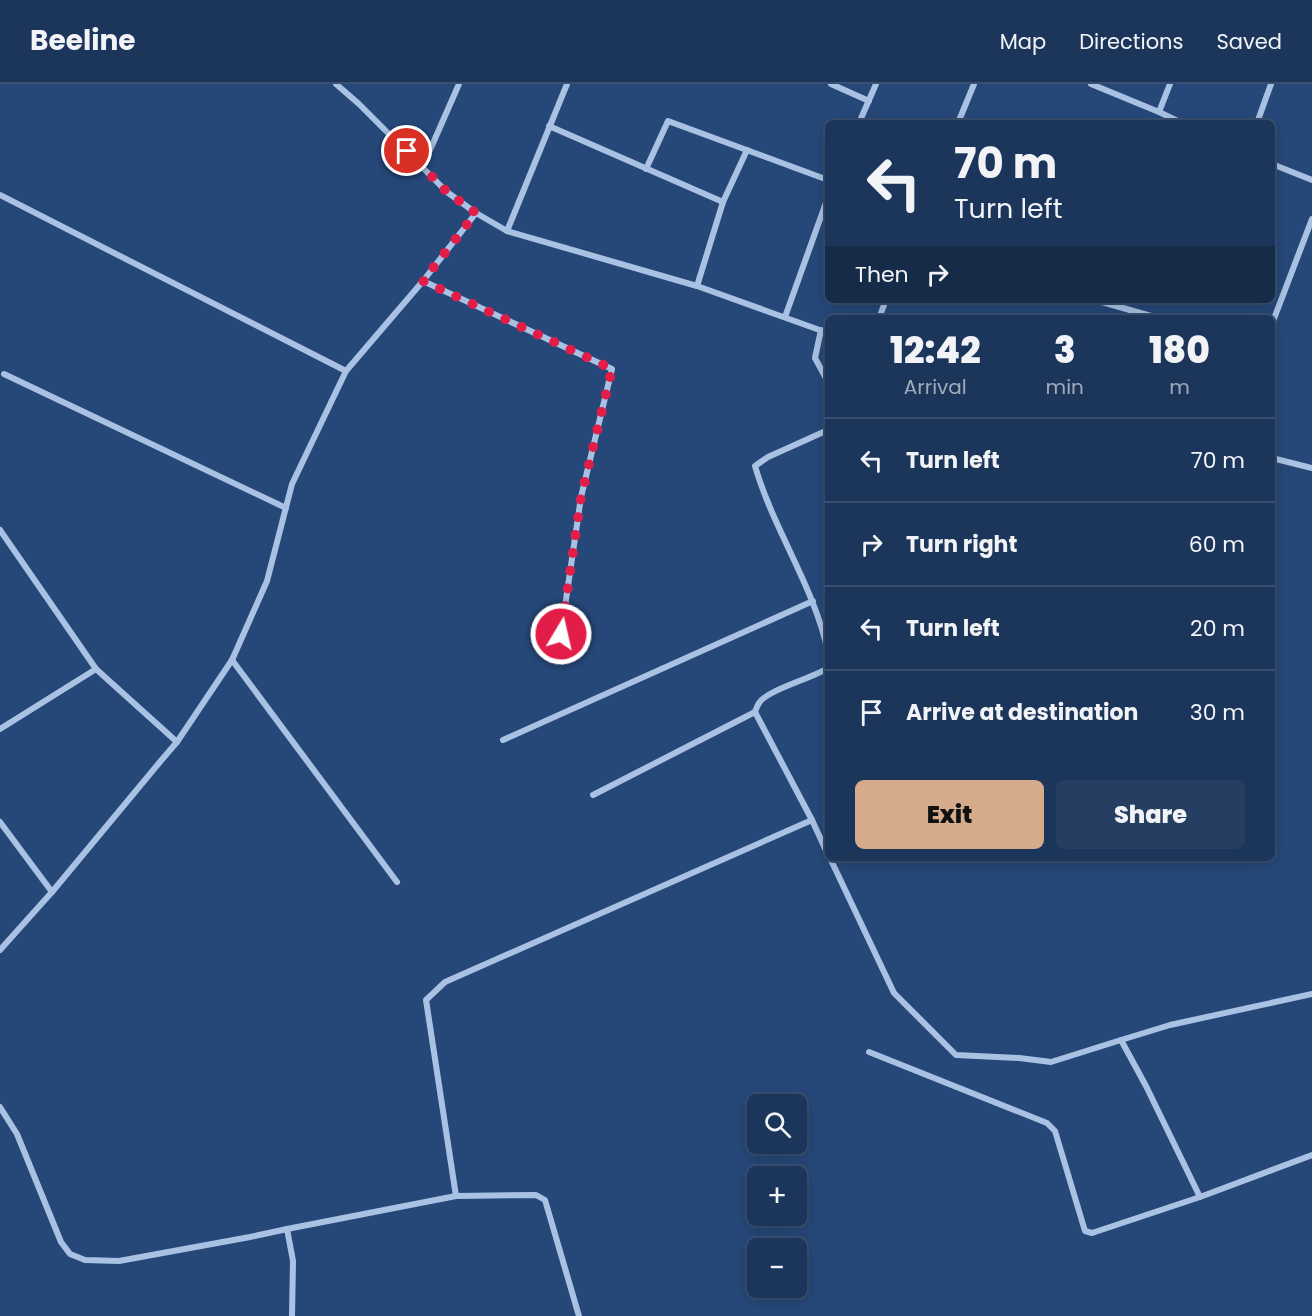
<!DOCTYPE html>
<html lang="en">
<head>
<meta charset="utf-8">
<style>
  :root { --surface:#1c365b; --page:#253e61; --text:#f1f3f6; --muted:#a0abbb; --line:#3a5071; --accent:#d6ab8b }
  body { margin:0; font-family:Poppins,sans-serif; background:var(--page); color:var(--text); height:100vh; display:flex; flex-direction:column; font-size:22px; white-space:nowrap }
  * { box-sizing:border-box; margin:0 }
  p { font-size:20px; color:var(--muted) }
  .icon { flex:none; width:33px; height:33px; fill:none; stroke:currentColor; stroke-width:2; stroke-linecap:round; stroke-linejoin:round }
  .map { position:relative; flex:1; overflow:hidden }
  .sheet { position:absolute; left:825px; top:231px; width:450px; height:546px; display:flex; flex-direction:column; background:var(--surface); border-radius:9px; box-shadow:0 3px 15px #0003,0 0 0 2px var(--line) }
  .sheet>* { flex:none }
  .top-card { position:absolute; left:825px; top:36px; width:450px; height:183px; border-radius:9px; box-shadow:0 3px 15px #0003,0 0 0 2px var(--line); background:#1c365b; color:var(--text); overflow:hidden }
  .tools { position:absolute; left:747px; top:1010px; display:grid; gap:12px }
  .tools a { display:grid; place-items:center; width:60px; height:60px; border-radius:9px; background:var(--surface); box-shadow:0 3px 15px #0003,0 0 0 2px var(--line); font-size:30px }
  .pin { position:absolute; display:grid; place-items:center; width:51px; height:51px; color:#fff; margin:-26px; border:3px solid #fff; border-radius:50%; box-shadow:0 2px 6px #0007 }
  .me { position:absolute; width:66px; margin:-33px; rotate:9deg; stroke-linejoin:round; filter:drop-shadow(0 0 4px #0008) }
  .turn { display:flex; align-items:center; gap:21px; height:126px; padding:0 30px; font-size:27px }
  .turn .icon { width:78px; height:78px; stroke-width:2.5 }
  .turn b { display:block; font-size:42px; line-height:51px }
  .then { display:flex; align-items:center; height:57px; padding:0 30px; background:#0003; gap:12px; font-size:22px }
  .eta { display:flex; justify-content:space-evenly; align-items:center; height:102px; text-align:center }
  .eta b { font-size:36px; font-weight:800; line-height:42px }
  .cta { display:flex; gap:12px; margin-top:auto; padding:12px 30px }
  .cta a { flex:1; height:69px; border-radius:9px; background:var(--accent); color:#111; font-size:24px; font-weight:800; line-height:69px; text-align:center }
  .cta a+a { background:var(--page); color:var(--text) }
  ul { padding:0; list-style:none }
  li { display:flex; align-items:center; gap:18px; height:84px; padding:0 30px; border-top:2px solid var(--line) }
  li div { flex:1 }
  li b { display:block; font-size:22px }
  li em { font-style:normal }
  header { display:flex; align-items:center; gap:36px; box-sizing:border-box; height:84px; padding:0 30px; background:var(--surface); border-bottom:2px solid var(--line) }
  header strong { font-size:28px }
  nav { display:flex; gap:33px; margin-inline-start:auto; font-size:21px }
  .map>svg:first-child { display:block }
</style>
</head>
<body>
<header>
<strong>Beeline</strong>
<nav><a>Map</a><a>Directions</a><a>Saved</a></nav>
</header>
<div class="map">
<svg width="1312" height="1232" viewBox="0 0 1312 1232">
  <rect width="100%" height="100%" fill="#264879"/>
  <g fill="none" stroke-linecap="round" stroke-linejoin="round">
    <g stroke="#a9c2e3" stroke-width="6">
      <path d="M336 0 359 20 447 108 476 129 507 147 697 202 828 249"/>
      <path d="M831 0 869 17"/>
      <path d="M1091 0 1159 28 1182 39"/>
      <path d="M1159 28 1170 0"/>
      <path d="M859 39 876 0"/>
      <path d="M958 39 974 0"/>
      <path d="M1257 39 1271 0"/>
      <path d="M549 42 723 118"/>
      <path d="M1272 80 1312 96"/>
      <path d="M423 82 459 0"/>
      <path d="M646 85 668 37 828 96"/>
      <path d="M0 111 346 287"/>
      <path d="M507 147 567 0"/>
      <path d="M423 197 612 285 581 413 561 550"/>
      <path d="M697 202 723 118 747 66"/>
      <path d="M1095 216 1158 234"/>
      <path d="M785 233 828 113"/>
      <path d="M879 234 886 216"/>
      <path d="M1272 240 1312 135"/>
      <path d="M821 246 815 274 828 298"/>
      <path d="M4 290 286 424"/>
      <path d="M828 346 768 373 755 382C774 447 814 502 828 568"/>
      <path d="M1272 374 1312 384"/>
      <path d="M0 446 96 585 177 658"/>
      <path d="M232 576 397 798"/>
      <path d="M828 584C813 594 767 606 759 619 757 622 756 625 755 628L812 736 828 771"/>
      <path d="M0 645 96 585"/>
      <path d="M503 656 813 517"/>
      <path d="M593 711 755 628"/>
      <path d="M0 738 52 808"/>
      <path d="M830 774 894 909 956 971 1019 974 1051 978 1121 956 1146 1002 1200 1113 1312 1071"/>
      <path d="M0 866 52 808 159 679 177 658 232 576 267 497 292 400 346 287 423 197 476 129"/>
      <path d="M1121 956 1170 941 1312 910"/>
      <path d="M869 968 1047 1039 1055 1047 1085 1147 1092 1149 1200 1113"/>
      <path d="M0 1023 17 1050 61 1158 70 1170 85 1176 119 1177 250 1153 287 1145 293 1177 292 1232"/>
      <path d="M456 1112 426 916 445 898 812 736"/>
      <path d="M287 1145 456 1112 536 1111 545 1116 579 1232"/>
    </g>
  </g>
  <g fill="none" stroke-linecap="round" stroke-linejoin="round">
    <path stroke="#e11d48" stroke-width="10" stroke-dasharray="0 18" d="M407 67 447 108 476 129 423 197 612 285 581 413 561 550"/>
  </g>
</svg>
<div class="tools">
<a><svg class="icon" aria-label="search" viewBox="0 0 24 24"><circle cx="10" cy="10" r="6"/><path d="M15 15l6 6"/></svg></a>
<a>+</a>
<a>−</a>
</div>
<div class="pin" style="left:407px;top:67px;background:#d93025"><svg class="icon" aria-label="arrive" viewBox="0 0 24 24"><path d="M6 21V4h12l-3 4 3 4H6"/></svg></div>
<svg class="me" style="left:561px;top:550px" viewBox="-20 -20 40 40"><circle r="17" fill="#e11d48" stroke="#fff" stroke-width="3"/><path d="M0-11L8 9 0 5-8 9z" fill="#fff"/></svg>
<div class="top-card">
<div class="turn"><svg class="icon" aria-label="left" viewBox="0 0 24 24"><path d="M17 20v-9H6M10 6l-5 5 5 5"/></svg><div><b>70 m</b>Turn left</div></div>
<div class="then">Then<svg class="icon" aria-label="right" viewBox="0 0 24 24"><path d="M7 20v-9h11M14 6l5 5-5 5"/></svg></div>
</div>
<section class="sheet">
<div class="eta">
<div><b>12:42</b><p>Arrival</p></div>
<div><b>3</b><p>min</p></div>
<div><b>180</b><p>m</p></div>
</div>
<ul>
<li><svg class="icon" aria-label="left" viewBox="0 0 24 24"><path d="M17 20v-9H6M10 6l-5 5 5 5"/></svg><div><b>Turn left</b></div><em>70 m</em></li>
<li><svg class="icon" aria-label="right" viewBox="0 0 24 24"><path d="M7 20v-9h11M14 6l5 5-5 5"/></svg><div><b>Turn right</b></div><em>60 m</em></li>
<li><svg class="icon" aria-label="left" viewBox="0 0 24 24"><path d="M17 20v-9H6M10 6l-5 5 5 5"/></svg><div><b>Turn left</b></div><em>20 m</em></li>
<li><svg class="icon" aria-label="arrive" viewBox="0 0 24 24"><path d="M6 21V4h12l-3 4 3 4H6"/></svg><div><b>Arrive at destination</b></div><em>30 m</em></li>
</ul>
<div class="cta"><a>Exit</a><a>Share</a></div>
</section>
</div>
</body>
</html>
